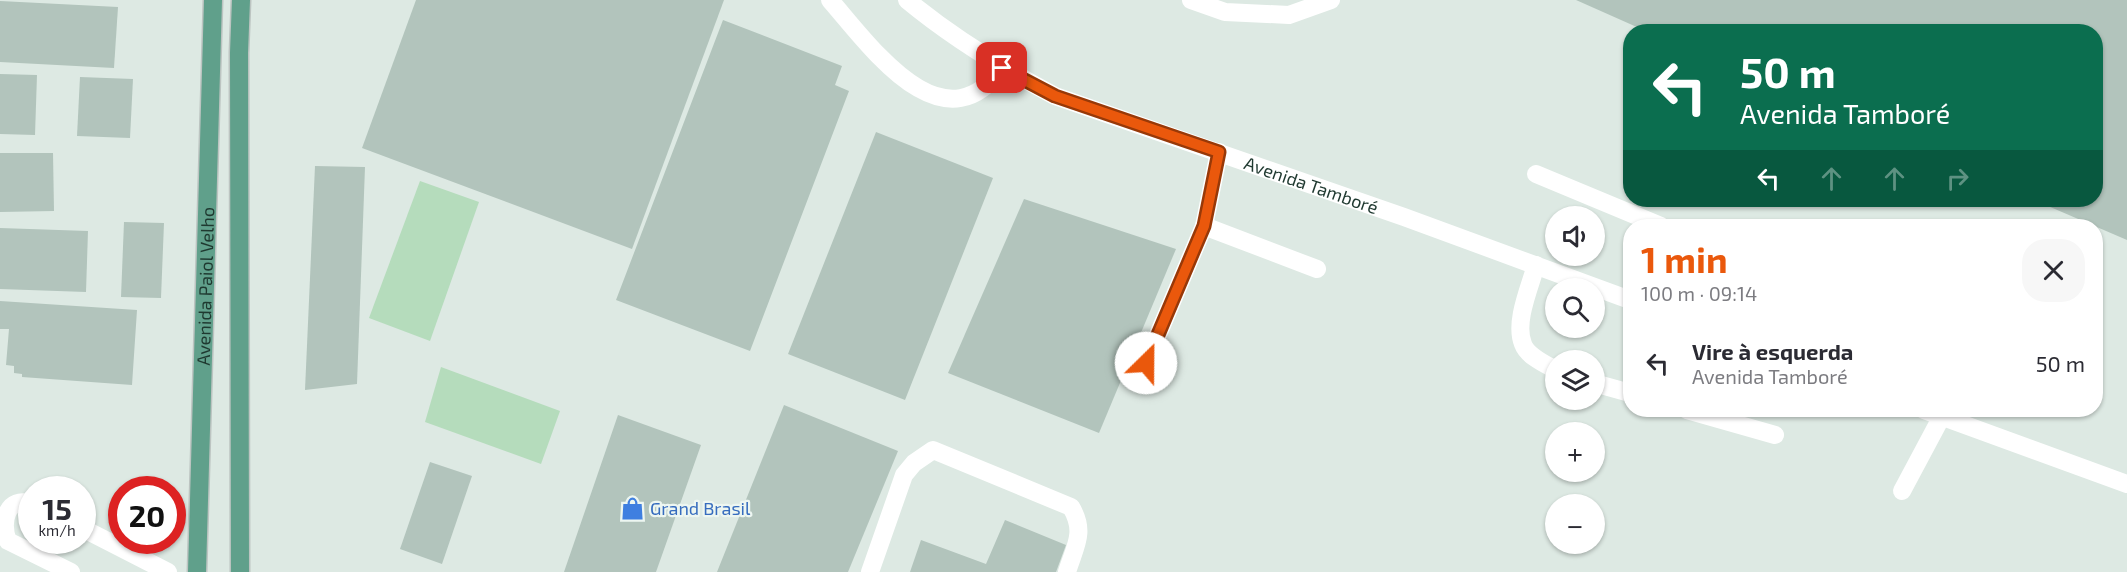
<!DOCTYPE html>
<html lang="pt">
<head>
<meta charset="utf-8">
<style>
  :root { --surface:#fff; --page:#f7f7f7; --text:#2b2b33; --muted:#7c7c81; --accent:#ea580c }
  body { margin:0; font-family:"Exo 2",sans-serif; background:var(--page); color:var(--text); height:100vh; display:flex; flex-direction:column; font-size:22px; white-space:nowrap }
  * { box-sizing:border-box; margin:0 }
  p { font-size:20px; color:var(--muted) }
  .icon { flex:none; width:33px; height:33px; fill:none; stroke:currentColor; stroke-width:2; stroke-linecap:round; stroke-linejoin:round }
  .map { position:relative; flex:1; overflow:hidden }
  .side { position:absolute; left:1623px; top:219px; width:480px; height:198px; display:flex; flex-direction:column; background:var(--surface); border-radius:24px; box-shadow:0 2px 4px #0004 }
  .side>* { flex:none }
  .top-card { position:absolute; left:1623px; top:24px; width:480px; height:183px; border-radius:24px; box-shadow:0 2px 4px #0004; background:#0b6e4f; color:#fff; overflow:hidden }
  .fabs { position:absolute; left:1545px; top:206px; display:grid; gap:12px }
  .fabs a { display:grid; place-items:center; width:60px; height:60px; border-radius:50%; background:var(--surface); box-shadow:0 2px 4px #0004; font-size:30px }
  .speed { position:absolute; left:18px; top:476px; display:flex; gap:12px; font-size:30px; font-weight:700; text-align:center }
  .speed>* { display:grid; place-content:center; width:78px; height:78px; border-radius:50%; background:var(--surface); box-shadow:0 2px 4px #0004; line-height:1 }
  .speed small { font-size:15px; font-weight:400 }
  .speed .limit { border:9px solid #d22; background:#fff; color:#111 }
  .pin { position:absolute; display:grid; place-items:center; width:51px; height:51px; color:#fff; margin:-26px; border-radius:12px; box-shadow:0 3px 9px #0006 }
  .me { position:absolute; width:66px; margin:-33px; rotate:23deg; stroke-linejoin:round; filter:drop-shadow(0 0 4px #0008) }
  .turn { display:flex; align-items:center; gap:21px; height:126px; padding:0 18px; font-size:27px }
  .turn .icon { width:78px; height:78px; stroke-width:2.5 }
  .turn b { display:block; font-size:42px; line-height:51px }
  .lanes { display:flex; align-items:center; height:57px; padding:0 18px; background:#0003; justify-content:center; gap:30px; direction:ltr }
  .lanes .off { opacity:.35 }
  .round { display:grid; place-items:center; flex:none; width:63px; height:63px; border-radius:24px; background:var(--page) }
  .summary { display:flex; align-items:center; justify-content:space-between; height:102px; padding:0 18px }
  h1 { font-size:36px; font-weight:700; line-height:45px; color:var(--accent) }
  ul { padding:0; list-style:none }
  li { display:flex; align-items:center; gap:18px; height:84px; padding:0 18px }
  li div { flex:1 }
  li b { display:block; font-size:22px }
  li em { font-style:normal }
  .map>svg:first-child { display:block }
</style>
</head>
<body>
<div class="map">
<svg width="2127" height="572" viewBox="0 0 2127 572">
  <rect width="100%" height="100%" fill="#dde9e3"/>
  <g fill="#b5dcbc">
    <path d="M420 181 479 202 430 341 369 318Z"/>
    <path d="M441 367 560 411 541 464 425 422Z"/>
  </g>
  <g fill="#b2c4bc">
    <path d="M416 0H724L632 249 362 148Z"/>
    <path d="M1576 0H2127V240L2034 200H2096V32H1648Z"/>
    <path d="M0 1 118 7 114 68 0 62Z"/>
    <path d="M723 20 842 66 835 85 849 91 750 351 616 300Z"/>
    <path d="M0 74 37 75 35 135 0 134Z"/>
    <path d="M80 77 133 79 130 138 77 136Z"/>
    <path d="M876 132 993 178 905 400 788 354Z"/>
    <path d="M0 153H53L54 211 0 212Z"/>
    <path d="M315 166 365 167 357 384 305 390Z"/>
    <path d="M1024 199 1176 249 1099 433 948 373Z"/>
    <path d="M124 222 164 223 161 298 121 297Z"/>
    <path d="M0 228 88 231 86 292 0 289Z"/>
    <path d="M0 301 137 310 132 385 22 377V374L14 373V366L6 365 9 329H0Z"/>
    <path d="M784 405 898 451 848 572H717Z"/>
    <path d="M618 415 701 445 656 572H564Z"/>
    <path d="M430 462 472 476 442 564 400 549Z"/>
    <path d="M1005 520 1066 545 1056 572H910L921 540 986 564Z"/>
  </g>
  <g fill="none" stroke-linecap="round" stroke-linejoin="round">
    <defs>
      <g id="major">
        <path id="s2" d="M197 572 213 0"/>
        <path d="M240 572 239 53 241 0"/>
      </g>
    </defs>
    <use href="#major" stroke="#bcc4c1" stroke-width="21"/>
    <g stroke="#fff" stroke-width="18">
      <path d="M830 0C871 47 943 150 1002 68"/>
      <path id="s1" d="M907 0C953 38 1002 68 1055 96L1404 217 1630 300"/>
      <path d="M1191 0 1225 12 1289 15 1331 0"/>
      <path d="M1219 152 1204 226 1317 269"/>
      <path d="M1536 174 1661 226"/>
      <path d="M1536 265C1530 287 1514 322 1523 344 1527 356 1545 364 1556 370"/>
      <path d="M1146 363 1204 226"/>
      <path d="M1594 383 1630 393"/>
      <path d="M1687 410 1775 435"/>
      <path d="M1924 410 2127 484"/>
      <path d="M1902 491 1942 416"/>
      <path d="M32 504C7 495 0 522 8 541L71 572"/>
      <path d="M82 528 168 572"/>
      <path d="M870 572 904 475 914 463 933 450 1071 507C1086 532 1075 546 1067 572"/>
    </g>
    <use href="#major" stroke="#60a08b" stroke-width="18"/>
  </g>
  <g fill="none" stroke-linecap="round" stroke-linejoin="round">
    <defs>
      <path id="route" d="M1002 68 1055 96 1219 152 1204 226 1146 363"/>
    </defs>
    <use href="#route" stroke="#983908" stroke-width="15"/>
    <use href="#route" stroke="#ea580c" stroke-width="10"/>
  </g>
  <defs>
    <symbol id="shop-bare" viewBox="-9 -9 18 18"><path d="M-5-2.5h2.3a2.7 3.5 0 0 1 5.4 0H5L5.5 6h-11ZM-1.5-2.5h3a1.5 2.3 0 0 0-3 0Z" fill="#3f7fe0" stroke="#edf6f1" stroke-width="2.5" paint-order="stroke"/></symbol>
  </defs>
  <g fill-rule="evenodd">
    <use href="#shop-bare" x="616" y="492" width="33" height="33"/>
  </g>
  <g text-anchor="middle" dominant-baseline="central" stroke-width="4.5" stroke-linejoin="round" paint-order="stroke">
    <g font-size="18" fill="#1f3930" stroke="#edf6f1">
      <text stroke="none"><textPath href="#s1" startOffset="448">Avenida Tamboré</textPath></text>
      <text stroke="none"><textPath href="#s2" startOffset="286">Avenida Paiol Velho</textPath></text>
    </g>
    <g font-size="18" fill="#366cbe" stroke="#edf6f1" text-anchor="start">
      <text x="650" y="508">Grand Brasil</text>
    </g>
  </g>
</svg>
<div class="fabs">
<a><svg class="icon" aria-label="sound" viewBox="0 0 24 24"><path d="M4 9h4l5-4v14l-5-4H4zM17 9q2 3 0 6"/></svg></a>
<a><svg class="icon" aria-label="search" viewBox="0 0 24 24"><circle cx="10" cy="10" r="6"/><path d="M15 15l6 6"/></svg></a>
<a><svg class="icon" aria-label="layers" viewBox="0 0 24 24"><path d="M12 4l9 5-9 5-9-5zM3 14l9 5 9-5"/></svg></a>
<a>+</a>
<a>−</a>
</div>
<div class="speed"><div>15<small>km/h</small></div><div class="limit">20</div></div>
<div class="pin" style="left:1002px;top:68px;background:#d93025"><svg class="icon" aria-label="arrive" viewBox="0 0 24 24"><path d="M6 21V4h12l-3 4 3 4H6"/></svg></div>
<svg class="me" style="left:1146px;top:363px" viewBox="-20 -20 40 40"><circle r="19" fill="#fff"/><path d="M0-13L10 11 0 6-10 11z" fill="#ea580c"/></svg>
<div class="top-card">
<div class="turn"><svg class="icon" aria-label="left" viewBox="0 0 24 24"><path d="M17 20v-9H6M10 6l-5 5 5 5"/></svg><div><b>50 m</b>Avenida Tamboré</div></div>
<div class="lanes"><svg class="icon" aria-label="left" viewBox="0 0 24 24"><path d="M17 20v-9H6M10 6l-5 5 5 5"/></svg><svg class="icon off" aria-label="ahead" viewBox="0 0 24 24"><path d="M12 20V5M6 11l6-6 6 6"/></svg><svg class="icon off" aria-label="ahead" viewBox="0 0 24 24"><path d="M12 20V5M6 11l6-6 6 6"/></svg><svg class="icon off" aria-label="right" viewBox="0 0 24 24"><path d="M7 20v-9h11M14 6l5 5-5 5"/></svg></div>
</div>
<section class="side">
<div class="summary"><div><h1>1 min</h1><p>100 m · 09:14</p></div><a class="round"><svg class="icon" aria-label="close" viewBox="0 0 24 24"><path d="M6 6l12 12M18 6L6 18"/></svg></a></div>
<ul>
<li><svg class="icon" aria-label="left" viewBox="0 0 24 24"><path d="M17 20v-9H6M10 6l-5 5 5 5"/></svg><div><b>Vire à esquerda</b><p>Avenida Tamboré</p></div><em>50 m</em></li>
</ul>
</section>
</div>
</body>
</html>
